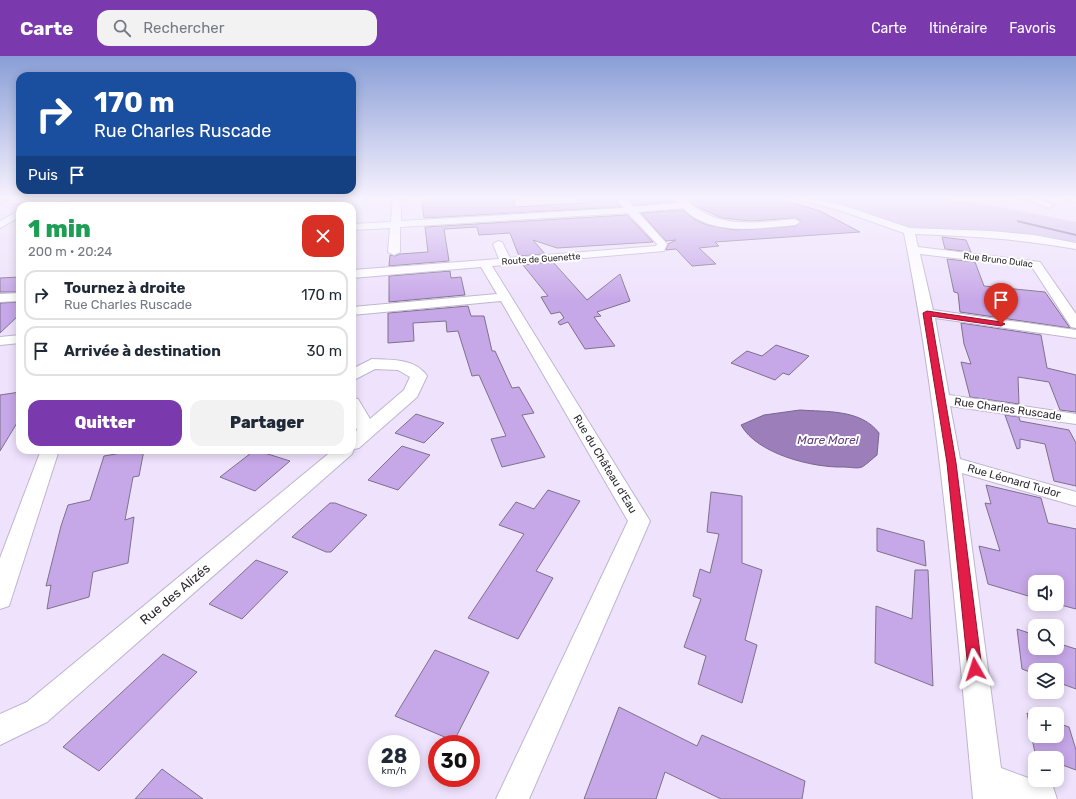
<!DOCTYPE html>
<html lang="fr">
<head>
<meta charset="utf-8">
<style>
  :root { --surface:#fff; --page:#f2f2f3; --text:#1f2937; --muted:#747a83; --line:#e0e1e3; --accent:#7a39ad }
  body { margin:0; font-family:Rubik,sans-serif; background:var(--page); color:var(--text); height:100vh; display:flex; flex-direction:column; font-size:15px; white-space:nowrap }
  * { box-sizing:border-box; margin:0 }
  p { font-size:13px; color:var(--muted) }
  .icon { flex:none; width:22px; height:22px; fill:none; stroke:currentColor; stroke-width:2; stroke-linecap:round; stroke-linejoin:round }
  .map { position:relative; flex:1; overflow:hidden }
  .drawer { position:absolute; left:16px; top:146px; width:340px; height:252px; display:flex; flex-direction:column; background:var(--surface); border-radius:12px; box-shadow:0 2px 10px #0003 }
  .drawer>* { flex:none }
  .hud { position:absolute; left:16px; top:16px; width:340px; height:122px; border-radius:12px; box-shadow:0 2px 10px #0003; background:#1a4fa0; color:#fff; overflow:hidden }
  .fabs { position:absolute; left:1028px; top:519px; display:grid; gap:8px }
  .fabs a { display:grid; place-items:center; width:36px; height:36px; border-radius:8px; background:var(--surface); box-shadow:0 2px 10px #0003; font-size:20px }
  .speed { position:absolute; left:368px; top:679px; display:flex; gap:8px; font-size:20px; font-weight:700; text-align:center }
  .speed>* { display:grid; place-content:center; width:52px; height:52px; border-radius:50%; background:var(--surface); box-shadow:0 2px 10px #0003; line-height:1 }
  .speed small { font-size:10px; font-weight:400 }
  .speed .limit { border:6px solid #d22; background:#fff; color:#111 }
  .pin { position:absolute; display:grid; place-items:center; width:34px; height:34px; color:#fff; margin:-41px -17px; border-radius:50% 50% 50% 0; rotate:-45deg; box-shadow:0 0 4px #0007 }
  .pin .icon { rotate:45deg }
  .me { position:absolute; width:44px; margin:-22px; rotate:354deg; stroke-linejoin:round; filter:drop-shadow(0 0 3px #0008) }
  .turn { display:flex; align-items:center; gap:14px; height:84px; padding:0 12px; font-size:18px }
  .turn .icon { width:52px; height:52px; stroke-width:2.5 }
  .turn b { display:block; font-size:28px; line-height:34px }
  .then { display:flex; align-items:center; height:38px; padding:0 12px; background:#0003; gap:8px; font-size:15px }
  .round { display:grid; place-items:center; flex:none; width:42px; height:42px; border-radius:12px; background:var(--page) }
  .headline { display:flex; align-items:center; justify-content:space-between; height:68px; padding:0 12px }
  h1 { font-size:24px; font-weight:800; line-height:30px; color:#1e9e55 }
  .primary-button { display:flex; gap:8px; margin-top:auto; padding:8px 12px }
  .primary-button a { flex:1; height:46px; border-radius:12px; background:var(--accent); color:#fff; font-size:16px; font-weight:800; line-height:46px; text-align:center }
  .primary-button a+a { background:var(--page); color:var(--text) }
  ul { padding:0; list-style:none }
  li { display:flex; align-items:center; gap:12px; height:50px; margin:0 8px 6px; padding:0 4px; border:2px solid var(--line); border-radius:12px }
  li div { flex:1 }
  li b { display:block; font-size:15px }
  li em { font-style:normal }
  header { display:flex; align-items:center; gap:24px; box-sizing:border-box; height:56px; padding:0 20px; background:var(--accent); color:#fff }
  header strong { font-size:19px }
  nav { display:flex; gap:22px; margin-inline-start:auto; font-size:14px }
  .search { width:280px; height:36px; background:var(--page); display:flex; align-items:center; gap:10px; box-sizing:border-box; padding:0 14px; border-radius:12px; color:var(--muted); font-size:15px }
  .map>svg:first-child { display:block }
</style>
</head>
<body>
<header>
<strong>Carte</strong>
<div class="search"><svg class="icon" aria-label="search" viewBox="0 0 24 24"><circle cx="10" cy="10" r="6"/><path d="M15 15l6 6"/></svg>Rechercher</div>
<nav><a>Carte</a><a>Itinéraire</a><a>Favoris</a></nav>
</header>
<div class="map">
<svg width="1076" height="743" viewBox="0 0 1076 743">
  <rect width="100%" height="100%" fill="#eee2fc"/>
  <path fill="#d3beec" d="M805 141H927L990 149 1076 166V188L1047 180 904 171 851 151Z"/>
  <path fill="#9c7ebb" stroke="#7a6492" d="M800 354C826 356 861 353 879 377L877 399C872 403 867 408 862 411 858 413 849 411 844 411 813 412 757 398 741 369L764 359Z"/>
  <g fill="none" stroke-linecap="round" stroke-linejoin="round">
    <path fill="#7a6492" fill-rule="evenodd" d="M1017 164 1076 178V180L1017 166Z"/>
  </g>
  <g fill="#c6a7e8" stroke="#7d7289">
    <path d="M429 141H514V151L585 147 580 141H614L621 151 424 162 422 147 429 146Z"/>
    <path d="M626 141H673L676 146 634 149Z"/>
    <path d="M686 141H773L820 155 860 176 715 186 719 190 699 192 716 208 692 210 676 193 666 194 668 188 676 184 666 185 641 157 683 154 694 163 707 169 736 174 795 170 801 165 795 162 750 165 722 162 696 150Z"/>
    <path d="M627 159 653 186 557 192 533 184 545 198 519 200 510 177 479 179 477 171 444 173 449 205 389 210 390 199 395 200 400 198 428 196 425 171Z"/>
    <path d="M942 181 966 184 971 196 945 193Z"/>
    <path d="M947 203 975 206 984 230 1045 236 1070 272 960 256 958 237 954 236Z"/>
    <path d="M553 206 587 244 620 218 630 245 597 256 601 260 594 261 615 290 585 293 568 266 560 269 558 266 564 262 560 256 551 258 541 241 548 240 523 209Z"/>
    <path d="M450 215 451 222 461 221 465 239 389 246V220Z"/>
    <path d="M20 221V236H0V222Z"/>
    <path d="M20 246V258L0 277V247Z"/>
    <path d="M468 250 471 260H484L492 295H495L512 332 519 331 534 357 522 359 545 401 502 411 491 383 506 380 479 319 472 320 458 275 447 276 446 265 413 267 414 285 388 287V257Z"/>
    <path d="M961 267 1041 279 1047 312 1076 319V356L1060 354 1049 326 1018 321 1019 348 970 341 961 306 971 308 964 288Z"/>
    <path d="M776 289 809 300 789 319 783 317 775 324 731 307 747 295 762 300Z"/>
    <path d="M20 336V362L0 395V339Z"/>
    <path d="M416 358 444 367 424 387 395 377Z"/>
    <path d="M1005 359 1019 361 1020 365 1069 374 1076 387V430L1054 425 1045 388 1020 383V392L1017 393Z"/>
    <path d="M402 390 430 399 398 434 368 424Z"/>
    <path d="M138 394H144L139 420 133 421 125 464 134 461 128 507 93 516 89 541 47 553 51 529 46 530 61 470 68 449 90 444 104 400Z"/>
    <path d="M255 394 290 405 255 435 220 421Z"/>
    <path d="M986 429 1041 442 1048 467 1076 473V553L1057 548V526H1035V542L988 528 979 490 1000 495 985 447 991 448Z"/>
    <path d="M548 434 580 445 536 515 553 522 518 583 468 562 524 478 499 469 516 446 534 453Z"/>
    <path d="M711 436 742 440V507L762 514 745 584 757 589 742 647 698 628 706 600 684 591 701 543 693 540 700 513 710 517 719 478 707 476Z"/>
    <path d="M330 447H335L367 459 331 496H326L292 481Z"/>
    <path d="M877 472 924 485 926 510 877 495Z"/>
    <path d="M256 504 288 516 242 563 209 548Z"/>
    <path d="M915 514H928L933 630 875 607 876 550 912 563Z"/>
    <path d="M1017 573 1035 579V592H1057V587L1076 593V633L1057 626V614H1035V618L1022 613Z"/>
    <path d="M435 594 489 616 454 685 395 660Z"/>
    <path d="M163 598 197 616 99 715 63 691Z"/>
    <path d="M619 651 697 690 702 679 805 725 802 743H721L665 716 656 743H584Z"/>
    <path d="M1027 657 1035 660V680H1057V667L1069 671 1076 694V714L1057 707V702H1036Z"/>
    <path d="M162 713 203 743H135Z"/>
  </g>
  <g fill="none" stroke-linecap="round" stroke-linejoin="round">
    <defs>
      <g id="minor">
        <path d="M8 141H75C67 149 17 149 5 146L4 144Z"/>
        <path d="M191 141H200L193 150H183Z"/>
        <path d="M314 141H322V143L318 146 315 145Z"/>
        <path d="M393 141H401V165L624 152 615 141H624L633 151 679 147 674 141H683C716 174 753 167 795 163L800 166 795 169C760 172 711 181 683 152L638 156 667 188 664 195 492 210 650 465 529 743H496L628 465 501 245 352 259V251L497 238 481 211 352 222V214L499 203 493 188 498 185 502 186 510 202 656 190 657 188 628 157 400 171V196L394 199 388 196 390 172 352 174V168L391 166Z"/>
        <path d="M788 141H805L845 150 910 172 991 175 1034 179 1076 187V193C1021 183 971 180 915 178L918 191 1040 206 1076 258V272L1071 271 1032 211 920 198 933 254 1076 274V282L935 262 949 339 1076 358V368L950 350 960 403 1076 436V450L962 417 1001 712 1053 731 1057 743H973C955 553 941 362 904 177L839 154Z"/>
        <path d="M1019 141H1033L1054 149 1049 152Z"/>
        <path d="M1064 141H1076V146L1065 143Z"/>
        <path d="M20 154V161L0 172V165Z"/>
        <path d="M20 237V245L0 246V238Z"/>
        <path d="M20 279V287L0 289V281Z"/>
        <path d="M372 303C391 304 415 302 427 320L417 341 359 392 354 393 352 398 47 666 0 689V658L27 646 333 394H352V378L357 374 352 364V342L358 343 370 363 404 334 410 321 398 314 375 313 352 325V313Z"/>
        <path d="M41 394H59L9 550 0 553V502Z"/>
      </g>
      <path id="primary" d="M5 141H19L0 151V144Z"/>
    </defs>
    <use href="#minor" stroke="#c0b5ce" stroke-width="2"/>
    <use href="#primary" stroke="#fff" stroke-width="2"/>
    <use href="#minor" fill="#fff" fill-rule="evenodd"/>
    <use href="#primary" fill="#e2c8fd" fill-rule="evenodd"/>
  </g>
  <linearGradient id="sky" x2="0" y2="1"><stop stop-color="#899ed6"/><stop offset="0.58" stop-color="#f7f2fe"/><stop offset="1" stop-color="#f7f2fe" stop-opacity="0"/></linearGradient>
  <rect width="1076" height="245" fill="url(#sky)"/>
  <path fill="#e11d48" stroke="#92132f" d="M927 255 1001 266 1005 268 1001 270 931 260 956 407 982 613 980 617 975 619 970 617 968 613 947 407 923 257Z"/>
  <g text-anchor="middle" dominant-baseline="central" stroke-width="4" stroke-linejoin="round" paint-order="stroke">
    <g font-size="9" fill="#2c2831" stroke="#fff">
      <text transform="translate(541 203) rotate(-4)">Route de Guenette</text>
      <text transform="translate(998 204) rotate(7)">Rue Bruno Dulac</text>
    </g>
    <g font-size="11" fill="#2c2831" stroke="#fff">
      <text transform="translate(1008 353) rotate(8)">Rue Charles Ruscade</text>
      <text transform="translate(605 408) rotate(59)">Rue du Château d'Eau</text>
      <text transform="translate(1014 425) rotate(16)">Rue Léonard Tudor</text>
    </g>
    <g font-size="12" font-style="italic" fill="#613985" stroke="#fff">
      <text x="828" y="384">Mare Morel</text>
    </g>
    <g font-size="13" fill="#2c2831" stroke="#fff">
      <text transform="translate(175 538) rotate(-40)">Rue des Alizés</text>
    </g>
  </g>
</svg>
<div class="fabs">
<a><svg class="icon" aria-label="sound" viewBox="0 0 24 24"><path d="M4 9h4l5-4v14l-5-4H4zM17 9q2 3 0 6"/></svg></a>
<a><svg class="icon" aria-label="search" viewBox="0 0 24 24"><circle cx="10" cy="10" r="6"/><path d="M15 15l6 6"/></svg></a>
<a><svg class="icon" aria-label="layers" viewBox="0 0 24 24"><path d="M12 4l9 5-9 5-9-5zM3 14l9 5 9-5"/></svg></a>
<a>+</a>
<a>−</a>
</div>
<div class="speed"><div>28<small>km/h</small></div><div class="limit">30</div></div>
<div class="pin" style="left:1001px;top:268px;background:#d93025"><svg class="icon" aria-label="arrive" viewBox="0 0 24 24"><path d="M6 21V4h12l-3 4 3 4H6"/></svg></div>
<svg class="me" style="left:975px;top:613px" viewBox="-20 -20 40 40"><path d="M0-17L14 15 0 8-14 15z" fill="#e11d48" stroke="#fff" stroke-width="4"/></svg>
<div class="hud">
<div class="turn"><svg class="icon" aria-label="right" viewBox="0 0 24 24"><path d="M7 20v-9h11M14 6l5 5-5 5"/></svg><div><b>170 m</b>Rue Charles Ruscade</div></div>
<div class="then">Puis<svg class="icon" aria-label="arrive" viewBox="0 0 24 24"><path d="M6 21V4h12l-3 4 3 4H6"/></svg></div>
</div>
<section class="drawer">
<div class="headline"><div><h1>1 min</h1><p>200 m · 20:24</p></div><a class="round" style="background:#d93025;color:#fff"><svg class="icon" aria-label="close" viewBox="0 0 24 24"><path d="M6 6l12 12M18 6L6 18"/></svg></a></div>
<ul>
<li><svg class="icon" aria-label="right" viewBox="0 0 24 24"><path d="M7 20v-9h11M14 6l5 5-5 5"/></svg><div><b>Tournez à droite</b><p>Rue Charles Ruscade</p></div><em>170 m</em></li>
<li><svg class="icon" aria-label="arrive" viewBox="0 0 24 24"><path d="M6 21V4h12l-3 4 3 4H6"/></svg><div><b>Arrivée à destination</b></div><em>30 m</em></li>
</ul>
<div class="primary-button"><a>Quitter</a><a>Partager</a></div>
</section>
</div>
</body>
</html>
